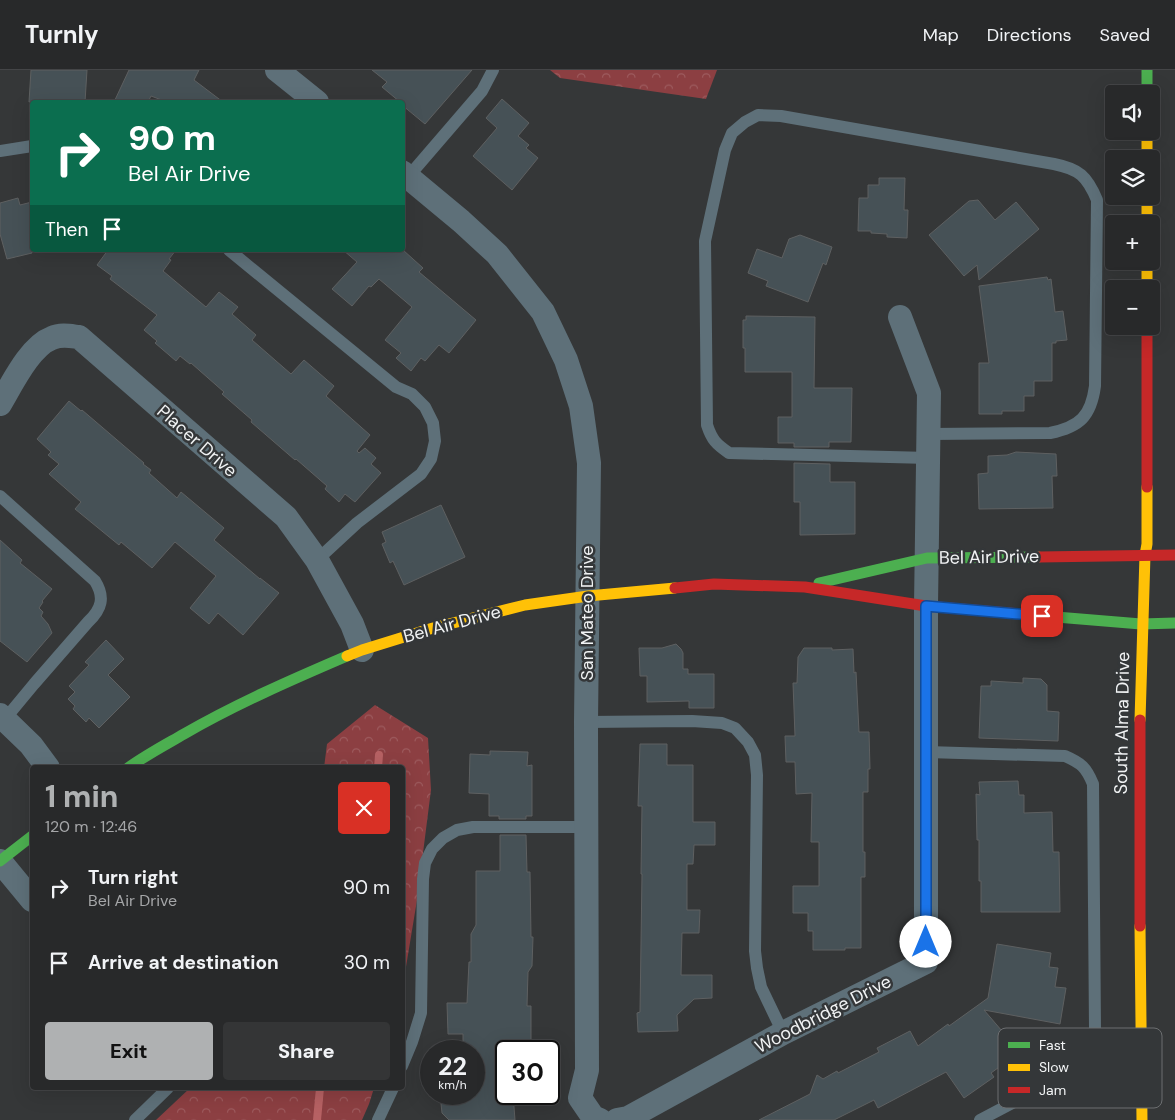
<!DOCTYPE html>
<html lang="en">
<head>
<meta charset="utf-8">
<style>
  :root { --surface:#28292a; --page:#343536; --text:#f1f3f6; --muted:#a5a6a8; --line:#444547; --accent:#afb1b2 }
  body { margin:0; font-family:"DM Sans",sans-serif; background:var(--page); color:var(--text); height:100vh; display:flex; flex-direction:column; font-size:19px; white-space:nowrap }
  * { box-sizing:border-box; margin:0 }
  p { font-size:16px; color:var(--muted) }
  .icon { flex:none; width:28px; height:28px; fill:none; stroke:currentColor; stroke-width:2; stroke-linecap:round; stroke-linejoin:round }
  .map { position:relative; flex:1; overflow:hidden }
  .details { position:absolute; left:30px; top:695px; width:375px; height:325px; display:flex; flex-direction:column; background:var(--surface); border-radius:5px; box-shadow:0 5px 20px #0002,0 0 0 1px var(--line) }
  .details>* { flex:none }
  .guide { position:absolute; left:30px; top:30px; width:375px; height:152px; border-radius:5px; box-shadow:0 5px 20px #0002,0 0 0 1px var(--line); background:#0b6e4f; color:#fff; overflow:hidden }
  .controls { position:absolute; left:1105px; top:15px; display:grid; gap:10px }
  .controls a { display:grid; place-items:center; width:55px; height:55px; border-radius:5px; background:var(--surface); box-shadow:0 5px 20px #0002,0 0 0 1px var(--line); font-size:25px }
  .speed { position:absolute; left:420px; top:970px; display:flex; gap:10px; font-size:25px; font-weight:700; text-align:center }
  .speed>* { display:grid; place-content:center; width:65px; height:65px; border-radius:50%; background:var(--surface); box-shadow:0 5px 20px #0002,0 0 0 1px var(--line); line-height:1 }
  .speed small { font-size:12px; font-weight:400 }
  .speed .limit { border:2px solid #111; border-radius:8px; background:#fff; color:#111 }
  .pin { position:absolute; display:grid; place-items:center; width:42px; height:42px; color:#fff; margin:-21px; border-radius:10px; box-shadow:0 2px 8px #0006 }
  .me { position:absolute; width:55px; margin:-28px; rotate:0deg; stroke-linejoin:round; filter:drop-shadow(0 0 4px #0008) }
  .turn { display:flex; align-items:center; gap:18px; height:105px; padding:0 15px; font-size:22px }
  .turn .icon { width:65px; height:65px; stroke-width:2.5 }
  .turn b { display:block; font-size:35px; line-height:42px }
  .then { display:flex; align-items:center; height:48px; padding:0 15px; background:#0003; gap:10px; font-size:19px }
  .round { display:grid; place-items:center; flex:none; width:52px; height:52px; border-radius:5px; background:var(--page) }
  .overview { display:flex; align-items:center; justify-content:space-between; height:85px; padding:0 15px }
  h1 { font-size:30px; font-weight:800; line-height:38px; color:var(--accent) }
  .cta { display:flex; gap:10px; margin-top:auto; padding:10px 15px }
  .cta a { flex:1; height:58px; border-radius:5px; background:var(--accent); color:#111; font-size:20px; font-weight:800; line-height:58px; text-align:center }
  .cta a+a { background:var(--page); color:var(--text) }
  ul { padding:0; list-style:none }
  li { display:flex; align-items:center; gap:15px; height:75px; padding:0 15px }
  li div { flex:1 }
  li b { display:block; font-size:19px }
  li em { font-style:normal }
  header { display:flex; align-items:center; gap:30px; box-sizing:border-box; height:70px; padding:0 25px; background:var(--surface); border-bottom:1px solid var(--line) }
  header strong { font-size:24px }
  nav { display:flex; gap:28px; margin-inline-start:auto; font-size:18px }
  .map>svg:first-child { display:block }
</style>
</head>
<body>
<header>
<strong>Turnly</strong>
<nav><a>Map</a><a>Directions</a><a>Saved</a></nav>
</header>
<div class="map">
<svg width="1175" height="1050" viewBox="0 0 1175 1050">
  <defs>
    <pattern id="forest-crowns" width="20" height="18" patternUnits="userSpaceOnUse" patternTransform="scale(1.25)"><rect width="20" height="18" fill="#8c3f42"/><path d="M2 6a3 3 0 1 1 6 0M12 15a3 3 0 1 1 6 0" fill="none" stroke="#9d5b5e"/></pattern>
  </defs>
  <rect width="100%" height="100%" fill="#353738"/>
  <g fill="url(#forest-crowns)">
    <path d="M550 0H717L706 29 560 8Z"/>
    <path d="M375 635 428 668 431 720 417 830 403 915 402 698H324L327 674Z"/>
    <path d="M190 1018H374L369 1034 362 1050H156Z"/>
  </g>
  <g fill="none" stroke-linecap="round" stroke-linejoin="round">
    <g stroke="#b66163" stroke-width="8">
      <path d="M378 698 379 685"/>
      <path d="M317 1050 320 1018"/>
    </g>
  </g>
  <g fill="#465156" stroke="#5e6061">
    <path d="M31 0H87L85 32 53 31V32H29Z"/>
    <path d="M129 0H199L194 10 223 32H167L151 26 148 32H114Z"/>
    <path d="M372 0H472L425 54 402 35V32H400L382 17 387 12Z"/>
    <path d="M502 29 529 53 518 66 529 75 526 78 538 88 512 120 473 86 497 58 486 48Z"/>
    <path d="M879 108H905L904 140H908L907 168 887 167V164L871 163V161H858L859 128H868V115H879Z"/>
    <path d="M18 128 20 135 32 132V183L7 189 0 164V133Z"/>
    <path d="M978 130 995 150 1016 132 1039 159 979 210 977 195 964 206 929 165 969 131Z"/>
    <path d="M800 165 832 177 826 195 823 193 808 232 766 216 768 211 748 203 757 179 782 188 789 169Z"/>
    <path d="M108 180H176L169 189 171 190 163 201 206 237 219 222 238 237 232 244 256 265 252 270 291 304 304 290 334 316 326 326 370 365 357 381 359 383 365 378 376 388 371 394 381 403 355 432 345 424 339 432 325 419 327 416 296 389 295 390 251 352 252 350 222 324 224 322 191 293 190 294 180 286 176 291 155 273 157 271 144 260 157 245 110 209 112 206 97 195Z"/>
    <path d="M343 180H403L423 198 419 202 476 250 449 283 439 275 425 291 421 288 411 301 396 288 401 283 385 270 412 237 379 209 371 217 369 216 352 236 332 219 357 192Z"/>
    <path d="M1047 207 1048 210 1051 209 1055 242 1063 241 1067 270 1056 271V273H1052V311H1034V326H1024V341H1002V344H979V293H989L979 216Z"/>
    <path d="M746 246 815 247 814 318H852L851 372H829V377H794V373H778V347H792V302H745V278H743V250H746Z"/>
    <path d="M69 331 81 341 82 340 144 393 143 394 151 400 149 403 177 428 181 422 224 458 214 470 260 509V508L279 523 243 565 218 543 209 554 190 538 216 506 175 472 152 498 121 472 119 475 75 439 81 432 49 404 59 394 48 385 51 382 37 369Z"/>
    <path d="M1016 382 1056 384 1057 406H1052L1053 438 979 439 978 404 988 403V386L1007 385Z"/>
    <path d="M794 393 830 394V412H855V464L800 465V432H794Z"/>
    <path d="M441 435 465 487 404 515 393 491 390 493 382 474 386 472 382 462Z"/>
    <path d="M0 470 22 490 20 493 52 519 42 531 43 532 39 538 43 542 41 546 48 554 52 563 27 592 0 571Z"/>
    <path d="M106 570 124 589 108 605 130 627 99 658 89 648 86 652 73 639 75 636 68 629 75 622 69 616 89 595 85 592Z"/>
    <path d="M676 574 681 579 683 583V599H688V604H714V638H689V631L647 632V606H640L639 578H662Z"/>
    <path d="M804 578H832V580L853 579 854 603 856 602 859 662H869L870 699H868V722H863V782H865V807H861V878H845V880H813V861H808V843H793V816H819V772H811L812 723 796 724 795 692H786L785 666H795L793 613H797L798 587Z"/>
    <path d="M1023 608 1041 609 1047 615V641L1059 642 1058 671 979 668 981 616H991V611L1023 613Z"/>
    <path d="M640 674H667V695H693V752H715V775H694L693 794H687V840H700L699 863H682L681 905H712V928L694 929 677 945 678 961 638 962 637 943 640 942 642 804H641L642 736H638Z"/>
    <path d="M490 681 528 682 527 696 532 695V746H526V749H499V746H489V724L469 723 470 684 490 685Z"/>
    <path d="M1018 711 1019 725H1024V743L1052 742 1053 782H1059L1060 842H981V811H979V770H977L976 724 980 725 979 712Z"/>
    <path d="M500 765H526L527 802H530L531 867H533L532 896 528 902 527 936H531V981H506V1024H513L515 1050H449L442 1043 440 1024H474V981H463V964H448L447 933H467L469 892H471V864L476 855V801H500Z"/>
    <path d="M997 874 1051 883 1049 897 1058 898 1055 917 1066 918 1060 954 984 940 1014 975 1010 977 1012 981 1010 982 1013 987 991 1003 994 1007 964 1028 946 1002 878 1038 874 1030 834 1050H759L810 1024 817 1005 823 1009 837 1001 838 1003 879 982 877 978 910 961 918 976 948 954 949 956 988 928Z"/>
  </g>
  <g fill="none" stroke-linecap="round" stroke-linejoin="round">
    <g stroke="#5e7079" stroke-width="12">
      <path d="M0 81 32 76"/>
      <path d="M408 107 482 21 493 0"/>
      <path d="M229 180 396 317 412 324 425 337 433 353 435 371 431 389 421 404 357 453 317 490"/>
      <path d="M929 388 729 383C716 374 712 370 707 355L705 171 725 80 732 63 745 52 758 45 781 46 1054 94C1079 99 1087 106 1097 130L1095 316C1091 346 1080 357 1050 363L929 364"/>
      <path d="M0 426 95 511C105 527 102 539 88 552L34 614 5 649"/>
      <path d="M586 652 692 651 722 653 735 658 748 672 755 685 757 705 755 881 757 898 761 917 783 963"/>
      <path d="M927 682 1065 686C1081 693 1086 697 1093 714L1095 959 1094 972 1088 988 1073 1001 980 1050"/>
      <path d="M402 996 412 972 421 943 423 809 425 793 432 779 443 768 457 760 473 757H586"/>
      <path d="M135 1050 168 1018"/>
      <path d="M378 1050 393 1018"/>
    </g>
    <g stroke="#5e7079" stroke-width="24">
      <path d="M277 0 317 32"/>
      <path d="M402 102 461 151 497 184 543 242 566 290 581 336 589 393 586 652 587 1000 580 1028 593 1047 600 1050"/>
      <path d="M0 334C12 314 30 276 52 268 61 264 70 266 79 267L286 447 317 490 352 554 362 580"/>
      <path d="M0 645 31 675 48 698"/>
      <path d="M0 791 32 830"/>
      <path d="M617 1050 628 1048 783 963 926 892V536L929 323 900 247"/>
    </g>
    <g stroke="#4caf50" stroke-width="11">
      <path d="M1147 0V24"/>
      <path d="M819 513 927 488 1039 487"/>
      <path d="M1032 545 1141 554 1175 553"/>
      <path d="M128 698C146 685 165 675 184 664 236 634 291 610 347 586"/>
      <path d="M0 791 32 766"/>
    </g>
    <g stroke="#ffc107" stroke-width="11">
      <path d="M1147 61V89"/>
      <path d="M1147 126V154"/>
      <path d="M1147 191V219"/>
      <path d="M347 586 362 580 433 558 525 535 588 526 675 518"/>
      <path d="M1140 650 1145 485 1147 474V417"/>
      <path d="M1140 856 1142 1050"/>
    </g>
    <g stroke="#c62828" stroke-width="11">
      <path d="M1147 256V417"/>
      <path d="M1039 487 1175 485"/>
      <path d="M675 518 714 514 805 517 926 536 1032 545"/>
      <path d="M1140 856V650"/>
    </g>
  </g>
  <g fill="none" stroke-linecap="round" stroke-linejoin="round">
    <defs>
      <path id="route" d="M926 872V536L1042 546"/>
    </defs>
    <use href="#route" stroke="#114b97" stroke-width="12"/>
    <use href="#route" stroke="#1a73e8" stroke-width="9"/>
  </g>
  <g text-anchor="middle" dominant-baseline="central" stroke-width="5" stroke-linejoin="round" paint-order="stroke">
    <g font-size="18" fill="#f1f3f4" stroke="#343739">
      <text transform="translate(197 371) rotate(41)">Placer Drive</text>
      <text transform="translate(989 487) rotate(-1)">Bel Air Drive</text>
      <text transform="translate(587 543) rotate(-90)">San Mateo Drive</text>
      <text transform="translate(452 554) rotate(-15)">Bel Air Drive</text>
      <text transform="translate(1122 653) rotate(-89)">South Alma Drive</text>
      <text transform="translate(823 944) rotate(-27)">Woodbridge Drive</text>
    </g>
  </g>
  <rect x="998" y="958" width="164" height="80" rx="8" fill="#343739" stroke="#6d6f71" stroke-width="1"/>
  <rect x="1008" y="972" width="22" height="6" fill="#4caf50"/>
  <rect x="1008" y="994" width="22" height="7" fill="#ffc107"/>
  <rect x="1008" y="1017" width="22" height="6" fill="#c62828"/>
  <g font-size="14" fill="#f1f3f4">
    <text x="1039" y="980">Fast</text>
    <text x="1039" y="1002">Slow</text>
    <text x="1039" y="1025">Jam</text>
  </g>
</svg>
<div class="controls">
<a><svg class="icon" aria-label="sound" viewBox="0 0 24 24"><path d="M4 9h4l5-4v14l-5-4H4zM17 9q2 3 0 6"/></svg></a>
<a><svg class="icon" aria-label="layers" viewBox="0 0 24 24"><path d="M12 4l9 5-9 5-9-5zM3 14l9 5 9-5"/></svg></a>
<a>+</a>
<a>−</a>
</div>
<div class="speed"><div>22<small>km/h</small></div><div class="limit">30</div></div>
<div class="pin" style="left:1042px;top:546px;background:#d93025"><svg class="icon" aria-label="arrive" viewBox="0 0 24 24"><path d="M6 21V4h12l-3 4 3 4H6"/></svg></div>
<svg class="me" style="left:926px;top:872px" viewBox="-20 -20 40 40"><circle r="19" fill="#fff"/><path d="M0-13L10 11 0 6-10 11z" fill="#1a73e8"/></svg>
<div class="guide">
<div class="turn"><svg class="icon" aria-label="right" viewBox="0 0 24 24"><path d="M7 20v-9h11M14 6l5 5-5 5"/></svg><div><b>90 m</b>Bel Air Drive</div></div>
<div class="then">Then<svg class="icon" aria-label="arrive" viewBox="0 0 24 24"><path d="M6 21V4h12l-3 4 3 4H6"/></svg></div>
</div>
<section class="details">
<div class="overview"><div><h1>1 min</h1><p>120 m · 12:46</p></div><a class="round" style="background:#d93025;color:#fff"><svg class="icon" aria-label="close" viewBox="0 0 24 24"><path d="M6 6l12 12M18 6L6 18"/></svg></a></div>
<ul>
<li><svg class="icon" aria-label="right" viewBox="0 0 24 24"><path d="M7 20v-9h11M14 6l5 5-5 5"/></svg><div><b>Turn right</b><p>Bel Air Drive</p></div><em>90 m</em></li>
<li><svg class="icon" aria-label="arrive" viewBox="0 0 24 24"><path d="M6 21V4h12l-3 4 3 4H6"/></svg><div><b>Arrive at destination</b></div><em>30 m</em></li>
</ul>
<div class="cta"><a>Exit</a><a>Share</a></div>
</section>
</div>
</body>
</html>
